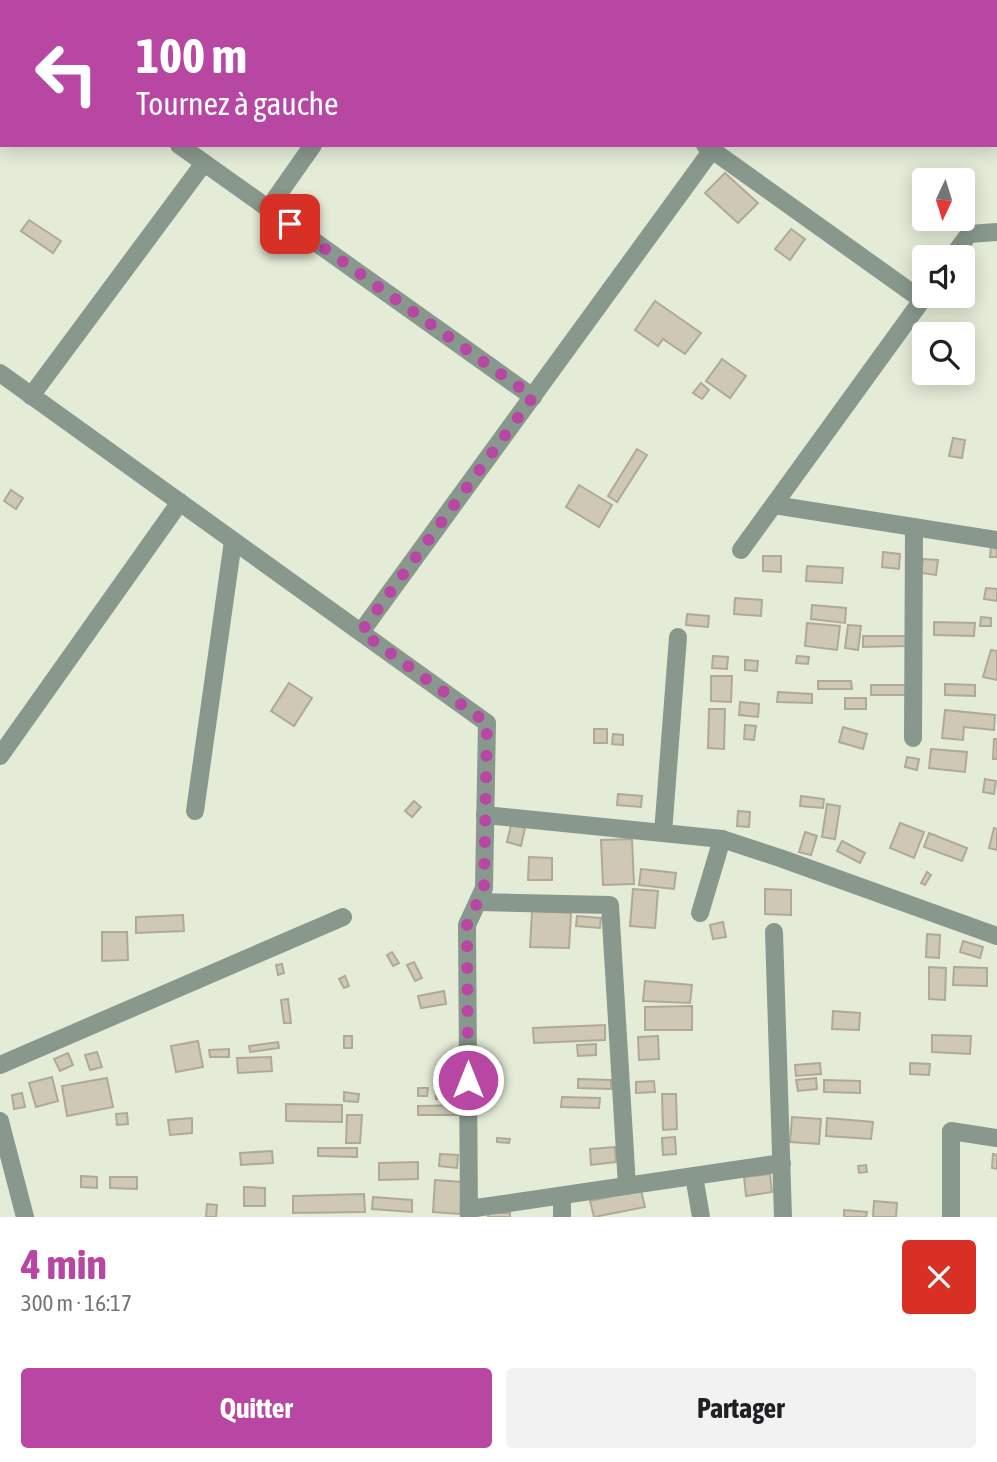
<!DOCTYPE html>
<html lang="fr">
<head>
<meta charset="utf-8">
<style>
  :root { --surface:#fff; --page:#f2f2f2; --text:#202124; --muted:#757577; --accent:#b747a3 }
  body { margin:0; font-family:"Asap Condensed",sans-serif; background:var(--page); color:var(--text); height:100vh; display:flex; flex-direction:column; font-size:26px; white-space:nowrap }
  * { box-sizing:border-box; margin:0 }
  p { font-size:23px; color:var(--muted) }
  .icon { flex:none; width:38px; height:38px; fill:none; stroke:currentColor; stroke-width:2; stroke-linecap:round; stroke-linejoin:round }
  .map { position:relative; height:1217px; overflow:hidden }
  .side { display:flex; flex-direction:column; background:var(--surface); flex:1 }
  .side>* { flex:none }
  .guide { position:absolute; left:0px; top:0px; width:998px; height:147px; box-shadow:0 4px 18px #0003; background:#b747a3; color:#fff; overflow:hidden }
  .needle { width:46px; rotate:184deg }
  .buttons { position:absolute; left:912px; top:168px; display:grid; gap:14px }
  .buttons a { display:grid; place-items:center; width:63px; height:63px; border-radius:7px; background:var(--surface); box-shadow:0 4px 18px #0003; font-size:35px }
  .pin { position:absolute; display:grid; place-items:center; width:60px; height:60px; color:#fff; margin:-30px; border-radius:14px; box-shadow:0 4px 10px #0006 }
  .me { position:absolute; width:77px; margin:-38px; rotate:0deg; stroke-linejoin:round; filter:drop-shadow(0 0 5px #0008) }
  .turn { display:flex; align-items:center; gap:24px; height:147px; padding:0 21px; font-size:32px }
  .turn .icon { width:91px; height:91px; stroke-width:2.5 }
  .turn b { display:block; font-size:49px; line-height:60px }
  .round { display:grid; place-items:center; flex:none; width:74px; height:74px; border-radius:7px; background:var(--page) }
  .summary { display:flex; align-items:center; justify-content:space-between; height:119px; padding:0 21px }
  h1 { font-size:42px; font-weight:700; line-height:52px; color:var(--accent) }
  .button { display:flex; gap:14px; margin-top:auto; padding:14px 21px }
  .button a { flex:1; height:80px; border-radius:7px; background:var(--accent); color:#fff; font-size:28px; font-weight:700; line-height:80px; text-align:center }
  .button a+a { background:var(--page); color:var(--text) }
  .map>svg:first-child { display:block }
</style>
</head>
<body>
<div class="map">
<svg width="997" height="1217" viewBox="0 0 997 1217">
  <rect width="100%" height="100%" fill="#e4ecd8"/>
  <g fill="#cec8b5" stroke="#afaa96" stroke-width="2">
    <path d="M0 1 2 3V34L0 32Z"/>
    <path d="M725 173 758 203 738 223 705 193Z"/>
    <path d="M29 220 61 241 53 253 21 231Z"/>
    <path d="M791 229 805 239 790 260 775 249Z"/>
    <path d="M655 301 701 333 685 354 663 339 658 346 635 330Z"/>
    <path d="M722 359 746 376 730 398 706 381Z"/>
    <path d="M701 383 709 390 702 399 693 393Z"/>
    <path d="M953 438 965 440 962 458 949 456Z"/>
    <path d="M637 449 647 455 617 502 608 496Z"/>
    <path d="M579 485 612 505 599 527 566 507Z"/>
    <path d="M11 490 23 498 16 509 4 501Z"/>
    <path d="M991 545H997V557H990Z"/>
    <path d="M883 552 900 554 899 569 882 567Z"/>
    <path d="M763 556H781V572L763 571Z"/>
    <path d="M923 559 938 560 936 575 921 573Z"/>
    <path d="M807 566 843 568 842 583 806 581Z"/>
    <path d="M986 588 997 589V601L984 599Z"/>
    <path d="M735 598 762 600 761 616 734 614Z"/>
    <path d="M812 605 846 608 845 623 811 619Z"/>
    <path d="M687 614 709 616 708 627 686 625Z"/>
    <path d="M981 617 991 618V626H980Z"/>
    <path d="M934 622 975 623 974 636 934 635Z"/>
    <path d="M807 623 840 626 837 650 805 646Z"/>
    <path d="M848 625 861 626 858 650 845 648Z"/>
    <path d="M863 636H908V646L863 647Z"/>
    <path d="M991 650 997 651V680L983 677Z"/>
    <path d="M713 656 728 657 727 669 712 668Z"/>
    <path d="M797 656 809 657 808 664 796 663Z"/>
    <path d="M745 660 758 661 757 671 745 670Z"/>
    <path d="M711 676H732L731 702 711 701Z"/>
    <path d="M818 681H851L852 689H818Z"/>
    <path d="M289 683 312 698 294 726 271 711Z"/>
    <path d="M945 684 975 685V696L945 695Z"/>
    <rect x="871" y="685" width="37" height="10"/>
    <path d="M778 692 812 694V703L777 702Z"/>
    <rect x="845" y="698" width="21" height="11"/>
    <path d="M740 702 759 704 758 717 739 715Z"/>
    <path d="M709 709H725L724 749 708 748Z"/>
    <path d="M945 710 995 715 994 730 964 727 963 740 942 738Z"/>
    <path d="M745 725 756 726 754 740 744 739Z"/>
    <path d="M843 727 867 734 863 749 839 742Z"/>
    <rect x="594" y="729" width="13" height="14"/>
    <path d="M613 734 623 735V745L612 744Z"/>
    <path d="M994 739H997V759H993Z"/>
    <path d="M931 749 967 752 965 772 929 768Z"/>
    <path d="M907 757 919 759 917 770 905 767Z"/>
    <path d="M985 779 996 781 994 794 983 792Z"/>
    <path d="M618 794 642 796 641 807 617 805Z"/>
    <path d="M801 796 824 799 823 808 800 806Z"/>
    <path d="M414 801 421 807 412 817 405 811Z"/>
    <path d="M827 804 840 806 835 839 822 837Z"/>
    <path d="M738 811 750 812 749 827 737 826Z"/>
    <path d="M900 823 924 832 914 858 890 848Z"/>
    <path d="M511 825 525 828 521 846 507 842Z"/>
    <path d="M994 828 997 829V850L989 848Z"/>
    <path d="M805 832 817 836 811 855 799 852Z"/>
    <path d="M929 833 967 848 962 861 924 847Z"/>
    <path d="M632 839 634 884 603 885 601 840Z"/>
    <path d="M842 841 865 853 860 863 837 851Z"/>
    <path d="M529 857 552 858V880H528Z"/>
    <path d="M641 869 676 873 674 889 639 885Z"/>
    <path d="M927 872 931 875 925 885 921 883Z"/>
    <path d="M633 889 658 891 655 928 630 926Z"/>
    <path d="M765 889 791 890V915L765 914Z"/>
    <path d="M532 911 571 913 569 948 530 947Z"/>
    <path d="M183 915 184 931 136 933V917Z"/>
    <path d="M577 916 601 918 600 928 576 926Z"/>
    <path d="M723 922 726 937 713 939 710 925Z"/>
    <path d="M102 932H127L128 960 102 961Z"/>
    <path d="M927 934 940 935 939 958 926 957Z"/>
    <path d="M963 941 983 947 980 958 960 952Z"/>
    <path d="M392 952 399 963 393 966 387 955Z"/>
    <path d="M414 962 422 978 415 981 407 965Z"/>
    <path d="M282 964 284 973 278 975 276 965Z"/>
    <path d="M929 967 946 968 945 1000 929 999Z"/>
    <path d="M954 967 987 968V986L953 985Z"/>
    <path d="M345 976 349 986 344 988 339 979Z"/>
    <path d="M645 981 692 985 690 1003 643 1001Z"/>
    <path d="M444 991 446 1004 421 1008 418 996Z"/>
    <path d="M288 999 291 1023H284L281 1000Z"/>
    <path d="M692 1006V1030H645V1007Z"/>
    <path d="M833 1011 860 1013 859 1030 832 1029Z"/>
    <path d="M605 1025V1040L534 1043 533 1028Z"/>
    <path d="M932 1035 971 1036 970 1054 932 1052Z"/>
    <rect x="344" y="1036" width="8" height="12"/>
    <path d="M658 1036 659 1059 639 1060 638 1037Z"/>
    <path d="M198 1041 203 1067 176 1072 171 1046Z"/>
    <path d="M278 1042 279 1048 250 1052 249 1046Z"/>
    <path d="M596 1044V1055L578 1056 577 1045Z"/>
    <path d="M229 1049V1057H210L209 1050Z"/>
    <path d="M97 1052 102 1067 90 1070 85 1055Z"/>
    <path d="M68 1053 73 1065 60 1071 54 1059Z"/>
    <path d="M271 1057 272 1071 238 1073 237 1058Z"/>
    <path d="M820 1063 821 1074 796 1076 795 1065Z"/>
    <path d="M910 1063 930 1064 929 1075 910 1074Z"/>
    <path d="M52 1077 58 1101 36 1107 29 1083Z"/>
    <path d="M107 1078 113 1107 67 1116 62 1086Z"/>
    <path d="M816 1078 817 1089 798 1091 796 1080Z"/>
    <path d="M578 1079 611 1080V1089L578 1088Z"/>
    <path d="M435 1080H464V1099H436Z"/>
    <path d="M824 1080 860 1081V1093L824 1092Z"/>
    <path d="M654 1081 655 1092 636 1093V1082Z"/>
    <path d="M418 1088H428L427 1096H418Z"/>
    <path d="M344 1092 359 1094 358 1102 344 1101Z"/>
    <path d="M22 1093 25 1107 14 1109 12 1095Z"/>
    <path d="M662 1094H676L677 1129 663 1130Z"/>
    <path d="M562 1097 600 1098 599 1108 561 1107Z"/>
    <path d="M286 1104 342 1105V1122L286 1121Z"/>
    <path d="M465 1105V1115H418V1106Z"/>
    <path d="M127 1113 128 1124 117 1125 116 1114Z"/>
    <path d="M347 1115H362L360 1143H346Z"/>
    <path d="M792 1117 821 1119 819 1144 790 1142Z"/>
    <path d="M192 1118V1133L170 1135 168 1120Z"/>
    <path d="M827 1118 873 1122 871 1139 826 1136Z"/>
    <path d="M675 1137 676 1154 663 1155 662 1138Z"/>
    <path d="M497 1138 510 1139 509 1143 497 1142Z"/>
    <path d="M615 1147 616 1162 591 1165 590 1149Z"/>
    <path d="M318 1148H357V1157L318 1156Z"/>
    <path d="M272 1151 273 1163 241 1165 240 1153Z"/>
    <path d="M440 1154 458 1155 457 1168 439 1166Z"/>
    <path d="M993 1154 997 1155V1169L992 1168Z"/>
    <path d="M418 1162V1179L379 1180V1163Z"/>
    <path d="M866 1165 867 1172 859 1173 858 1166Z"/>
    <path d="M770 1174 772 1192 746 1196 744 1177Z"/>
    <path d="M81 1176 97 1177V1188L81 1187Z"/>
    <path d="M110 1177H137V1189L110 1188Z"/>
    <path d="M435 1180 462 1182 460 1214 433 1212Z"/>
    <path d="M244 1187 265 1188V1206H244Z"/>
    <path d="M641 1190 645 1207 594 1217 590 1201Z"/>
    <path d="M364 1194 365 1212 293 1213V1196Z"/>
    <path d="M373 1197 412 1200V1212L372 1209Z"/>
    <path d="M874 1201 897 1203 896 1217H873Z"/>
    <path d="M207 1204 217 1205 216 1217H206Z"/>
    <path d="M844 1210 867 1212 866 1217H844Z"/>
    <rect x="488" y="1213" width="22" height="4"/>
  </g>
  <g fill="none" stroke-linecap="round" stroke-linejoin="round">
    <g stroke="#88988d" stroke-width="18">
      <path d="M501 0 503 2"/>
      <path d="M98 2 99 0"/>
      <path d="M417 2 418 0"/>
      <path d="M0 137 2 135"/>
      <path d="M179 145 533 397"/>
      <path d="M705 145 922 300"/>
      <path d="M268 209 313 145"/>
      <path d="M952 257 969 234 997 232"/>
      <path d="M0 373 487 723 484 888 467 925 469 1217"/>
      <path d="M31 396 204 163"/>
      <path d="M774 505 997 540"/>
      <path d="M741 550 925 296"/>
      <path d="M361 632 712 150"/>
      <path d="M913 738 914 527"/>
      <path d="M0 756 180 502"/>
      <path d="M195 811 233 541"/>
      <path d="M485 815 722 839 780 858 997 936"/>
      <path d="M663 833 678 637"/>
      <path d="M478 902 610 905 627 1186"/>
      <path d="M700 913 722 839"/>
      <path d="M774 932 783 1217"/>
      <path d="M0 1065 343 917"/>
      <path d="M0 1121 25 1217"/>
      <path d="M694 1176 701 1217"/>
      <path d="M469 1209 782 1163"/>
      <path d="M562 1217V1196"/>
      <path d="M951 1217V1131L997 1138"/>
    </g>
  </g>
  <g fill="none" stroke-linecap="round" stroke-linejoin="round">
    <path stroke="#b747a3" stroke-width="12" stroke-dasharray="0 21.6" d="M290 224 533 397 361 632 487 723 484 888 467 925 468 1080"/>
  </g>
</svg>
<div class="buttons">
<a><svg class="needle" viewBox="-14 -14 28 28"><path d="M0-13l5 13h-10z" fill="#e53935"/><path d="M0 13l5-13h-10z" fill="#757577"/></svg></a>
<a><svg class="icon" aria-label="sound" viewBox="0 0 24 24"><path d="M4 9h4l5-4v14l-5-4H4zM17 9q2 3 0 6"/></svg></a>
<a><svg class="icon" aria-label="search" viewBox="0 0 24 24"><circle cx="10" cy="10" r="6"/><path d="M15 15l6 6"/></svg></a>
</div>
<div class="pin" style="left:290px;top:224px;background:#d93025"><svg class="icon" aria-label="arrive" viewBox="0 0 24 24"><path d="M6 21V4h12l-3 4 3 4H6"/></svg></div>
<svg class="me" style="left:468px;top:1080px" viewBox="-20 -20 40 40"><circle r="17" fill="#b747a3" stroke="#fff" stroke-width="3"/><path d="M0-11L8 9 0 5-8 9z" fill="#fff"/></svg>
<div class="guide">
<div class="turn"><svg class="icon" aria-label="left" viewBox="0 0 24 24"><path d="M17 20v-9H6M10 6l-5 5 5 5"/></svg><div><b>100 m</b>Tournez à gauche</div></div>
</div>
</div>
<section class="side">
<div class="summary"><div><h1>4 min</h1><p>300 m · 16:17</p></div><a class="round" style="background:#d93025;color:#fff"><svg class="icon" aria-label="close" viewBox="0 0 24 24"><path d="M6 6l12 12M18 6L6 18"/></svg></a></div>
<div class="button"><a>Quitter</a><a>Partager</a></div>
</section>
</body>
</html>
